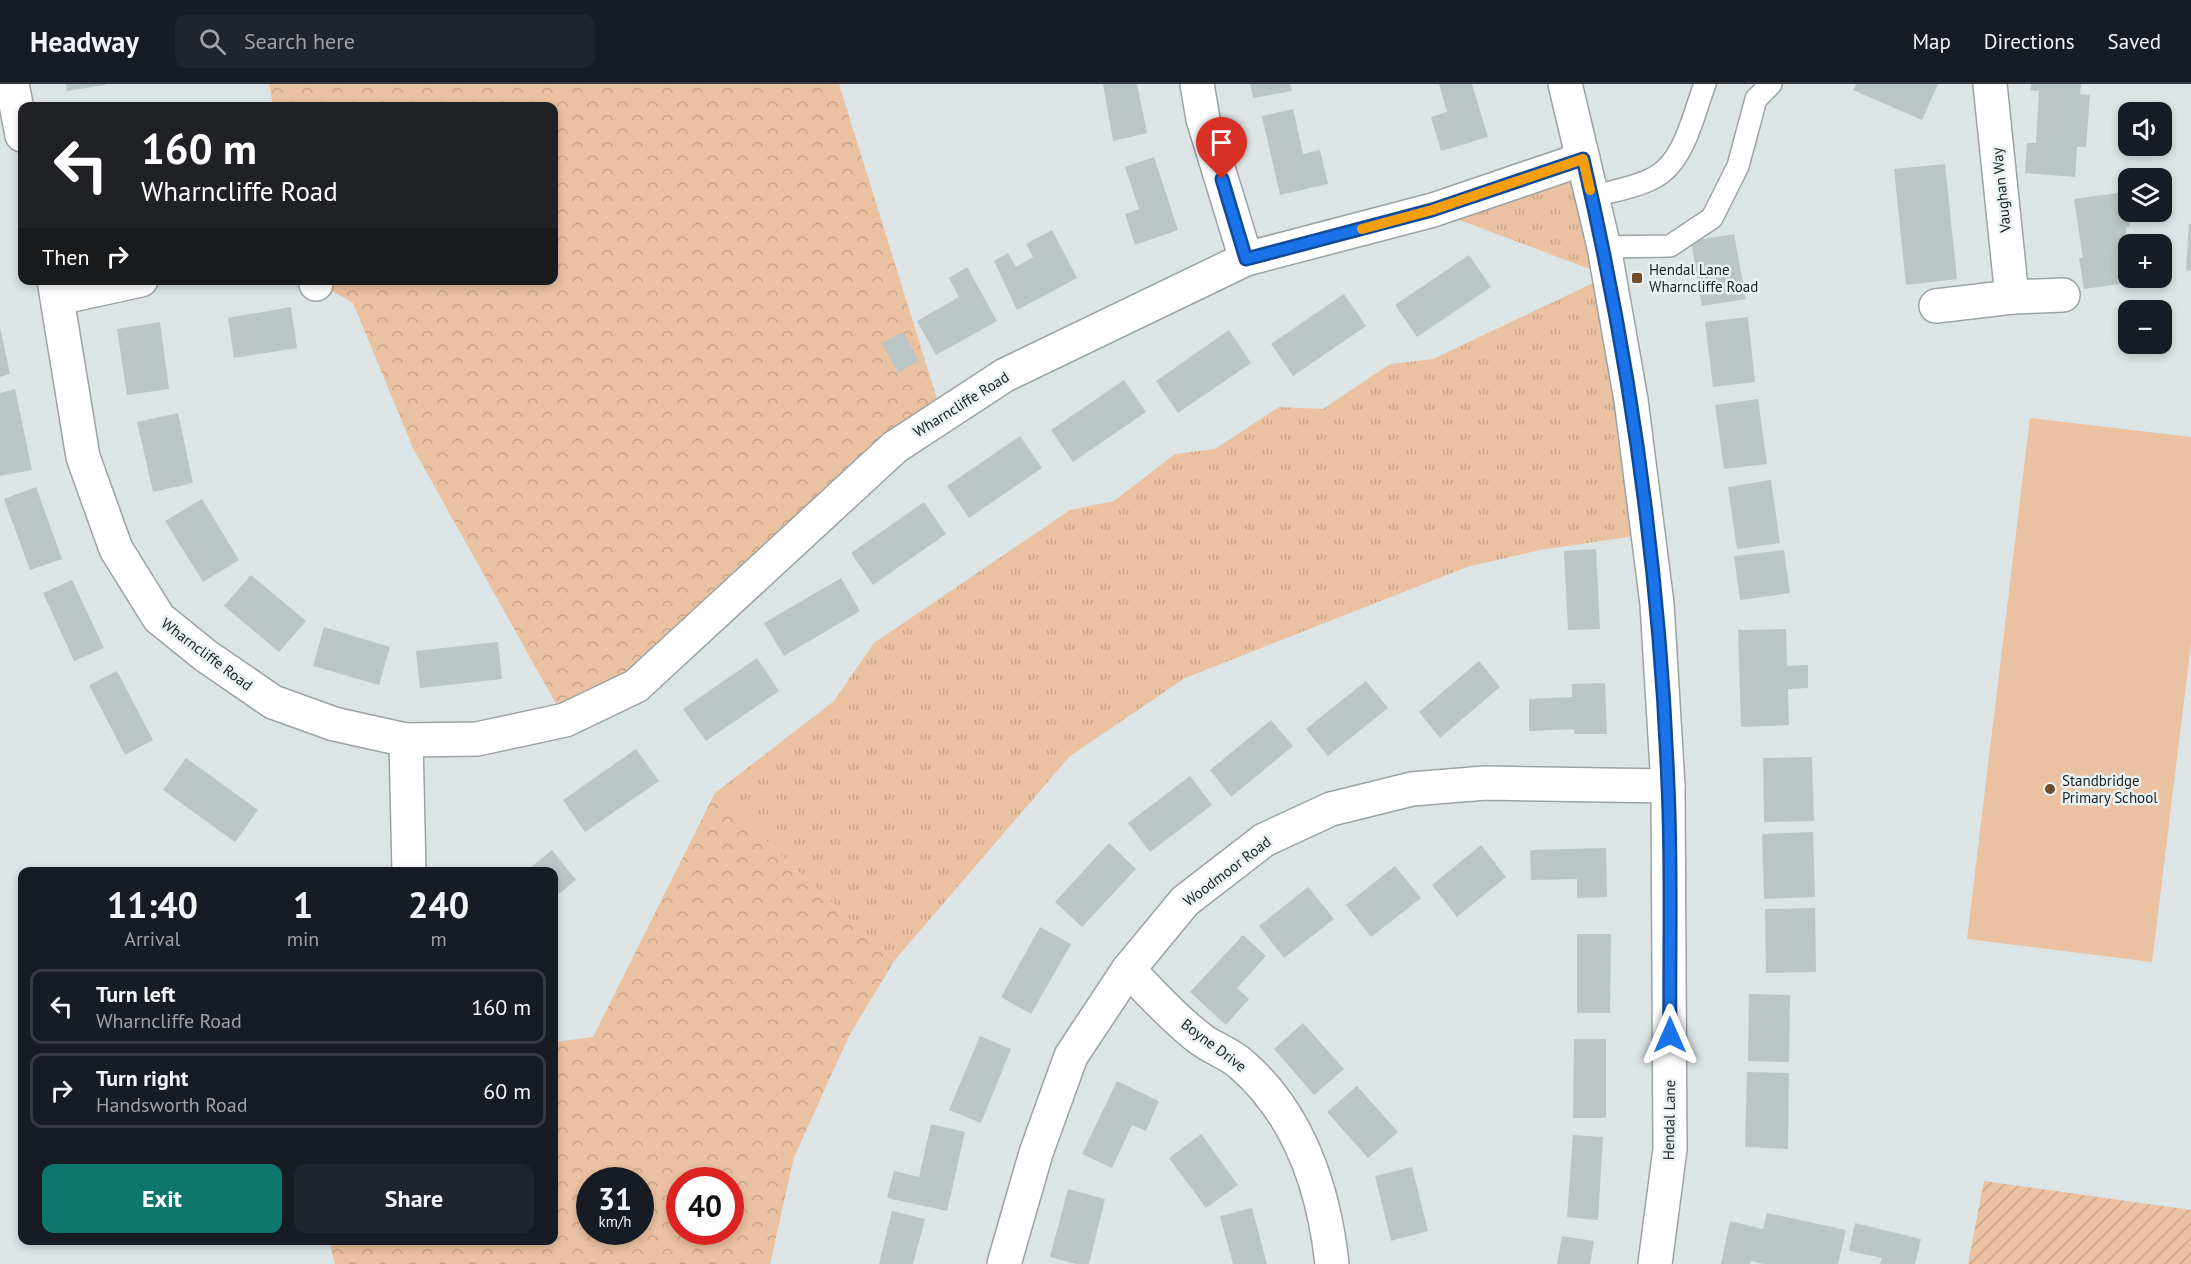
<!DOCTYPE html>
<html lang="en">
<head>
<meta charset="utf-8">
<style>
  :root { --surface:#171b24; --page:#20242c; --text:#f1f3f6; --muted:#9ea1a6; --line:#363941; --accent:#0f766e }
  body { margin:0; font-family:"PT Sans",sans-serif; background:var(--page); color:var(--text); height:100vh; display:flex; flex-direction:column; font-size:22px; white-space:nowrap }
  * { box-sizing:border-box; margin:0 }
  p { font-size:20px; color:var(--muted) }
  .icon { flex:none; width:33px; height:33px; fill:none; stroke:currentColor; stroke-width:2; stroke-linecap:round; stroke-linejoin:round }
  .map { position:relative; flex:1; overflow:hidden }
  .side { position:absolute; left:18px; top:783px; width:540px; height:378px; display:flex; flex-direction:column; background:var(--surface); border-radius:12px; box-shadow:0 3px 9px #0003 }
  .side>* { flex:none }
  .hud { position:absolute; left:18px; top:18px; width:540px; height:183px; border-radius:12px; box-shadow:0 3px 9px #0003; background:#202124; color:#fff; overflow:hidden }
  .buttons { position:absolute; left:2118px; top:18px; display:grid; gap:12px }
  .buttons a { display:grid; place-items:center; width:54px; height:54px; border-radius:12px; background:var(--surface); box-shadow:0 3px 9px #0003; font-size:30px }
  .speed { position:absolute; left:576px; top:1083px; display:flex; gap:12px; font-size:30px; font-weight:700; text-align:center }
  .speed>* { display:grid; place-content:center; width:78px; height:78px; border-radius:50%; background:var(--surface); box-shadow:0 3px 9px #0003; line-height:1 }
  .speed small { font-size:15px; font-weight:400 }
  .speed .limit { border:9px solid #d22; background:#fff; color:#111 }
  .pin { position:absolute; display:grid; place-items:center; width:51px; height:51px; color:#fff; margin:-62px -26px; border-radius:50% 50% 50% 0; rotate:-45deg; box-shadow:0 0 6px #0007 }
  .pin .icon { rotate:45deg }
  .me { position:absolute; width:66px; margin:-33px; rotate:0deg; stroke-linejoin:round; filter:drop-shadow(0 0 4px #0008) }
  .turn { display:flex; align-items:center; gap:21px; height:126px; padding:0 24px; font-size:27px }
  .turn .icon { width:78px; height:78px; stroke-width:2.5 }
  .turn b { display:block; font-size:42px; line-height:51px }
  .then { display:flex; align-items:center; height:57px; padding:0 24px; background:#0003; gap:12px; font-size:22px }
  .eta { display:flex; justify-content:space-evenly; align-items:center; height:102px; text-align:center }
  .eta b { font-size:36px; font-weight:700; line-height:42px }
  .cta { display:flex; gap:12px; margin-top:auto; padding:12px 24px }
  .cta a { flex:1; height:69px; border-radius:12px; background:var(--accent); color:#fff; font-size:24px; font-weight:700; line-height:69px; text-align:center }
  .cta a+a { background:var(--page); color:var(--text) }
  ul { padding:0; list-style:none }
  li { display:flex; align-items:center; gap:18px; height:75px; margin:0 12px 9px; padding:0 12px; border:3px solid var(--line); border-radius:12px }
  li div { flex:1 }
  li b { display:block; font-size:22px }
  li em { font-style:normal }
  header { display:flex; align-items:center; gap:36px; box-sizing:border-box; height:84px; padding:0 30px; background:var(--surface); border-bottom:2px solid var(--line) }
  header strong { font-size:28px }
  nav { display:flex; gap:33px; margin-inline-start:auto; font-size:21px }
  .search { width:420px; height:54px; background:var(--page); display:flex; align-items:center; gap:15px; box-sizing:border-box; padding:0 21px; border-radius:12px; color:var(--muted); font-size:22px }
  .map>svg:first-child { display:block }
</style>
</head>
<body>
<header>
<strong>Headway</strong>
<div class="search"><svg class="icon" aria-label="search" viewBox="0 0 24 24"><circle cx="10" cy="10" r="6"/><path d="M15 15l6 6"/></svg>Search here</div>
<nav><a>Map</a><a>Directions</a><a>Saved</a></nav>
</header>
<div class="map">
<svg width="2191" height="1180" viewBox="0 0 2191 1180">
  <defs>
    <pattern id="grass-tufts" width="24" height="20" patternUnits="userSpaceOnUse" patternTransform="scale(1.5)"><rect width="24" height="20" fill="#eac1a1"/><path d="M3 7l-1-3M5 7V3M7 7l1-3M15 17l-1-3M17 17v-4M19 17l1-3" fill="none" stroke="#c8a68a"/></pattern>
    <pattern id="forest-crowns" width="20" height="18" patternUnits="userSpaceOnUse" patternTransform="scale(1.5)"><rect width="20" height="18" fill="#eac1a1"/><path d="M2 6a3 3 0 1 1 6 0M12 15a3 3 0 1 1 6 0" fill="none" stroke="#c8a68a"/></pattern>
    <pattern id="garden-furrows" width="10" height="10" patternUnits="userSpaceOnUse" patternTransform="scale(1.5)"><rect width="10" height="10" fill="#eac1a1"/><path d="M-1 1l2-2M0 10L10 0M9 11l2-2" fill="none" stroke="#c8a68a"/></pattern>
  </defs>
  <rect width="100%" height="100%" fill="#dce4e5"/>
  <path fill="url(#grass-tufts)" d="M1583 75C1612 199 1632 324 1649 450L1540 466 1467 483 1185 594 1070 672 894 877 715 709 834 617 874 559 1070 426 1114 417 1175 370 1215 365 1279 323 1323 325 1390 280 1433 275 1608 192 1433 126Z"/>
  <g fill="url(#forest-crowns)" fill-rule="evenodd">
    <path d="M269 0H839L942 331 727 517 565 636 413 364 353 219 315 197 554 196V22H273Z"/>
    <path d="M715 709 894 877 849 952 794 1073 770 1180H335L329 1157 554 1156V958L593 953ZM590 1096H640V1148H590ZM680 1096H730V1148H680Z"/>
  </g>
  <path fill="url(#garden-furrows)" d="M1984 1097 2191 1126V1180H1968Z"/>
  <path fill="#eac1a1" d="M2030 334 2191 353V560L2152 878 1967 855Z"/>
  <g fill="#bcc5c5">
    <path d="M66 0H105V1L67 7Z"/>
    <path d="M1103 0H1137L1147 49 1113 57Z"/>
    <path d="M1250 0H1290L1292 7 1253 14Z"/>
    <path d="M1439 0H1472L1488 53 1441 67 1431 33 1447 28Z"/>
    <path d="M1856 0H1938L1922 36 1853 6Z"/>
    <path d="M2031 0H2081L2080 10 2090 11 2086 63H2077L2075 93 2025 89 2027 59H2036L2039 7 2030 6Z"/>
    <path d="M1293 25 1303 70 1320 66 1328 100 1280 111 1262 32Z"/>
    <path d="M1154 73 1178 146 1135 161 1125 130 1139 125 1125 83Z"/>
    <path d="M1945 80 1957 195 1906 201 1894 85Z"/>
    <path d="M2125 108 2130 142 2126 143 2128 194H2133L2134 198 2084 205 2079 174H2083L2074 115Z"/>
    <path d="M2189 140H2191V187L2186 186Z"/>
    <path d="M1052 146 1077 194 1017 226 994 177 1008 169 1016 183 1033 173 1026 160Z"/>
    <path d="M1734 150 1746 215 1702 222 1691 157Z"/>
    <path d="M1469 171 1491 203 1417 253 1395 221Z"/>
    <path d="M967 183 997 237 936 271 917 237 959 213 949 194Z"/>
    <path d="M1344 210 1366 242 1293 292 1271 260Z"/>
    <path d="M291 223 297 264 234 274 228 234Z"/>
    <path d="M1748 233 1755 298 1713 303 1705 238Z"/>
    <path d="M160 238 169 305 127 311 117 245Z"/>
    <path d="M0 243 10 290 0 293Z"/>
    <path d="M1229 246 1251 279 1178 329 1156 297Z"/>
    <path d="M903 248 919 277 898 289 882 259Z"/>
    <path d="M1124 296 1146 328 1073 378 1051 346Z"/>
    <path d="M15 305 32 386 0 392V309Z"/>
    <path d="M1758 315 1767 380 1724 385 1715 321Z"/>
    <path d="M178 329 193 399 153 408 137 338Z"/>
    <path d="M1020 352 1042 384 969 434 947 402Z"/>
    <path d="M1771 396 1780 459 1737 465 1728 403Z"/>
    <path d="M36 403 62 475 30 486 4 415Z"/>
    <path d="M202 415 239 476 203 498 165 437Z"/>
    <path d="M924 418 946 450 873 501 851 469Z"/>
    <path d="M1596 465 1600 545 1568 546 1564 467Z"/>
    <path d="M1784 466 1790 509 1740 516 1734 472Z"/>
    <path d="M251 491 306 537 279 568 224 522Z"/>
    <path d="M841 494 860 527 784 572 764 539Z"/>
    <path d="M72 496 104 564 74 577 43 509Z"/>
    <path d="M324 543 390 563 379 601 313 582Z"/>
    <path d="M1786 545 1787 582 1808 581V604L1788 605 1789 641 1741 643 1738 546Z"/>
    <path d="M498 558 502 595 420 604 416 567Z"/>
    <path d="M757 574 779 607 706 657 683 625Z"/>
    <path d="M1479 577 1500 603 1440 654 1419 628Z"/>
    <path d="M117 587 153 656 125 671 89 601Z"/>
    <path d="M1366 597 1388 624 1328 672 1306 645Z"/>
    <path d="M1605 599 1607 650H1574V645L1529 647V615L1572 613V600Z"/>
    <path d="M1271 636 1293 662 1231 713 1210 686Z"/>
    <path d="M636 665 659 697 585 748 563 716Z"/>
    <path d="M1812 673 1814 737 1764 738 1763 674Z"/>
    <path d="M186 674 258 726 235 758 163 706Z"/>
    <path d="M1190 692 1212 721 1150 768 1128 739Z"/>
    <path d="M1813 748 1815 813 1764 815 1762 750Z"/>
    <path d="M1109 759 1136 785 1082 843 1055 818Z"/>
    <path d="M1481 761 1506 793 1457 833 1432 801Z"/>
    <path d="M1606 764 1607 813 1577 814V795L1531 796 1530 766Z"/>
    <path d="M552 766 576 796 554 814V788H525Z"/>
    <path d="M1395 782 1421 814 1371 853 1346 821Z"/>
    <path d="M1308 803 1334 835 1284 874 1259 842Z"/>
    <path d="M1815 824 1816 888 1766 889 1765 825Z"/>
    <path d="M1040 843 1071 860 1031 930 1001 913Z"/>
    <path d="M1577 850H1611L1610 929H1577Z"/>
    <path d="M1243 851 1266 872 1237 904 1249 915 1226 941 1190 908Z"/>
    <path d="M1749 910 1790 911 1789 978 1748 977Z"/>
    <path d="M1303 939 1344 985 1314 1011 1274 965Z"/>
    <path d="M980 952 1011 965 981 1039 949 1026Z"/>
    <path d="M1574 955H1606V1034H1573Z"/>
    <path d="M1747 988 1789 989 1788 1065 1745 1063Z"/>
    <path d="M1117 997 1159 1017 1146 1047 1132 1041 1112 1084 1082 1070Z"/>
    <path d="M1357 1002 1398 1048 1368 1074 1327 1028Z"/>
    <path d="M931 1040 965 1048 947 1127 887 1114 894 1087 919 1093Z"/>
    <path d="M1201 1050 1238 1101 1206 1124 1169 1074Z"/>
    <path d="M1573 1051 1603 1053 1598 1136 1567 1133Z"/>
    <path d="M1412 1083 1428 1147 1391 1157 1375 1092Z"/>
    <path d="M1068 1105 1105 1115 1089 1180H1076L1050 1173Z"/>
    <path d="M1252 1124 1267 1180H1233L1220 1132Z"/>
    <path d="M892 1127 925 1135 913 1180H879Z"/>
    <path d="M1767 1129 1846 1146 1838 1180H1764L1751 1177 1750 1180H1721L1730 1137 1763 1145Z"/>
    <path d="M1855 1139 1921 1155 1915 1180H1880L1882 1174 1849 1167Z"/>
    <path d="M1562 1152 1594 1157 1590 1180H1557Z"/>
  </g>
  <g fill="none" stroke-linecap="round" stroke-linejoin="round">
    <defs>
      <g id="service">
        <path d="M1592 113C1614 106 1649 102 1666 85 1687 65 1695 26 1705 0"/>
        <path d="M1604 163 1670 162 1712 134 1738 82 1756 15 1771 0"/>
      </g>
      <g id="minor">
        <path d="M12 0 22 51"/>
        <path d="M1197 0 1203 35 1246 175"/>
        <path d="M1990 0 2012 213"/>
        <path d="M54 196 83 373 116 465 159 534 206 572 273 618 334 640 406 656 477 655 565 636 636 602 895 363 1005 291 1246 175 1433 126 1583 75"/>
        <path d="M315 196 316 200"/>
        <path d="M58 214 141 196"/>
        <path d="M1936 222 2012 213 2063 211"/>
        <path d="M406 656 409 788"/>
        <path d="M1128 886C1151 908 1173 934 1198 953 1211 964 1229 969 1241 980 1299 1030 1324 1106 1332 1180"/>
        <path d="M1004 1180 1036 1069 1071 972 1128 886 1185 817 1264 756 1331 725 1412 705 1485 699 1668 702"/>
      </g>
      <path id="tertiary" d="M1565 0 1604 163 1631 316 1657 520 1668 702 1670 1065 1655 1180"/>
    </defs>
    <use href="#service" stroke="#9ba3a4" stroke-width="24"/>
    <use href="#minor" stroke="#9ba3a4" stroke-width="36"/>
    <use href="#tertiary" stroke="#9ba3a4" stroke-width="36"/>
    <use href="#service" stroke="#fff" stroke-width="21"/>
    <use href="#minor" stroke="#fff" stroke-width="33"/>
    <use href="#tertiary" stroke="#fff" stroke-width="33"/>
  </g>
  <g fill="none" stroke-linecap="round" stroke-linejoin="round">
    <defs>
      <path id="route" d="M1222 95 1246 175 1432 126 1583 75C1631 281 1660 490 1668 702 1672 785 1669 869 1670 951"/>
    </defs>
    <use href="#route" stroke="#114b97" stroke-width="15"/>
    <use href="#route" stroke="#1a73e8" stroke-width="10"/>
    <path stroke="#f59e0b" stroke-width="10" d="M1362 145 1432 126 1583 75 1590 106"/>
  </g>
  <g fill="#734c2a" stroke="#e9f1f2" stroke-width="2">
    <rect x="1631" y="188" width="12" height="12" rx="3"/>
    <circle cx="2050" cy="705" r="6"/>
  </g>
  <g text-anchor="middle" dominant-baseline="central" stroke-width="5" stroke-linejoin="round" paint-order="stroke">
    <g font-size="15" fill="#1d2021" stroke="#e9f1f2">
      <text transform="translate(2001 106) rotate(-96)">Vaughan Way</text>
      <text transform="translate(961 320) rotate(-32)">Wharncliffe Road</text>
      <text transform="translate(207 570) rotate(37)">Wharncliffe Road</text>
      <text transform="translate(1227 787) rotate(-37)">Woodmoor Road</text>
      <text transform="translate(1214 961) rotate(37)">Boyne Drive</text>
      <text transform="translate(1669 1036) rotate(-89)">Hendal Lane</text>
    </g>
    <g font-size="15" fill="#1d2021" stroke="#e9f1f2" text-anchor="start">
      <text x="1649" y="185">Hendal Lane<tspan x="1649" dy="17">Wharncliffe Road</tspan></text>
      <text x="2062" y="696">Standbridge<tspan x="2062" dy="17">Primary School</tspan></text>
    </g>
  </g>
</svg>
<div class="buttons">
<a><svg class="icon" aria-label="sound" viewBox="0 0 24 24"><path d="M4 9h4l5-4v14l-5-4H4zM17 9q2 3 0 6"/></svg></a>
<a><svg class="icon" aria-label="layers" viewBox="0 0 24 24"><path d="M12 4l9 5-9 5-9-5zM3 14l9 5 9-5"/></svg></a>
<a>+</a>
<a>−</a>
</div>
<div class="speed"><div>31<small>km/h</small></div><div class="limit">40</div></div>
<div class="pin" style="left:1222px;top:95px;background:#d93025"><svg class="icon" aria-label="arrive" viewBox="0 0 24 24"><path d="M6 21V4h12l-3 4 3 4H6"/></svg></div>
<svg class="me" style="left:1670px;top:951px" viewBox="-20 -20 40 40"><path d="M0-17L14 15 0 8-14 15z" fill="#1a73e8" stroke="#fff" stroke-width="4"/></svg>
<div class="hud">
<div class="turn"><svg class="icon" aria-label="left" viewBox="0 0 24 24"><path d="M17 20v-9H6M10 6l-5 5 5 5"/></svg><div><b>160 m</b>Wharncliffe Road</div></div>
<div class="then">Then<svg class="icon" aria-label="right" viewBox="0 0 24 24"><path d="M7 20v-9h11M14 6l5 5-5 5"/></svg></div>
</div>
<section class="side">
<div class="eta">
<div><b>11:40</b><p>Arrival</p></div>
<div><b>1</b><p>min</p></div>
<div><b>240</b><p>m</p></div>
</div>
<ul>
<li><svg class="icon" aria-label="left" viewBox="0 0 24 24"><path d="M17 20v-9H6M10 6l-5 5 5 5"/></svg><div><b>Turn left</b><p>Wharncliffe Road</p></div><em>160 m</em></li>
<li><svg class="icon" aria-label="right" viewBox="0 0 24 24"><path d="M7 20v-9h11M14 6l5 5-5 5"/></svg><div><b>Turn right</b><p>Handsworth Road</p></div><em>60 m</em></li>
</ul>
<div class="cta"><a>Exit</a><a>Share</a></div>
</section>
</div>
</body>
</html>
